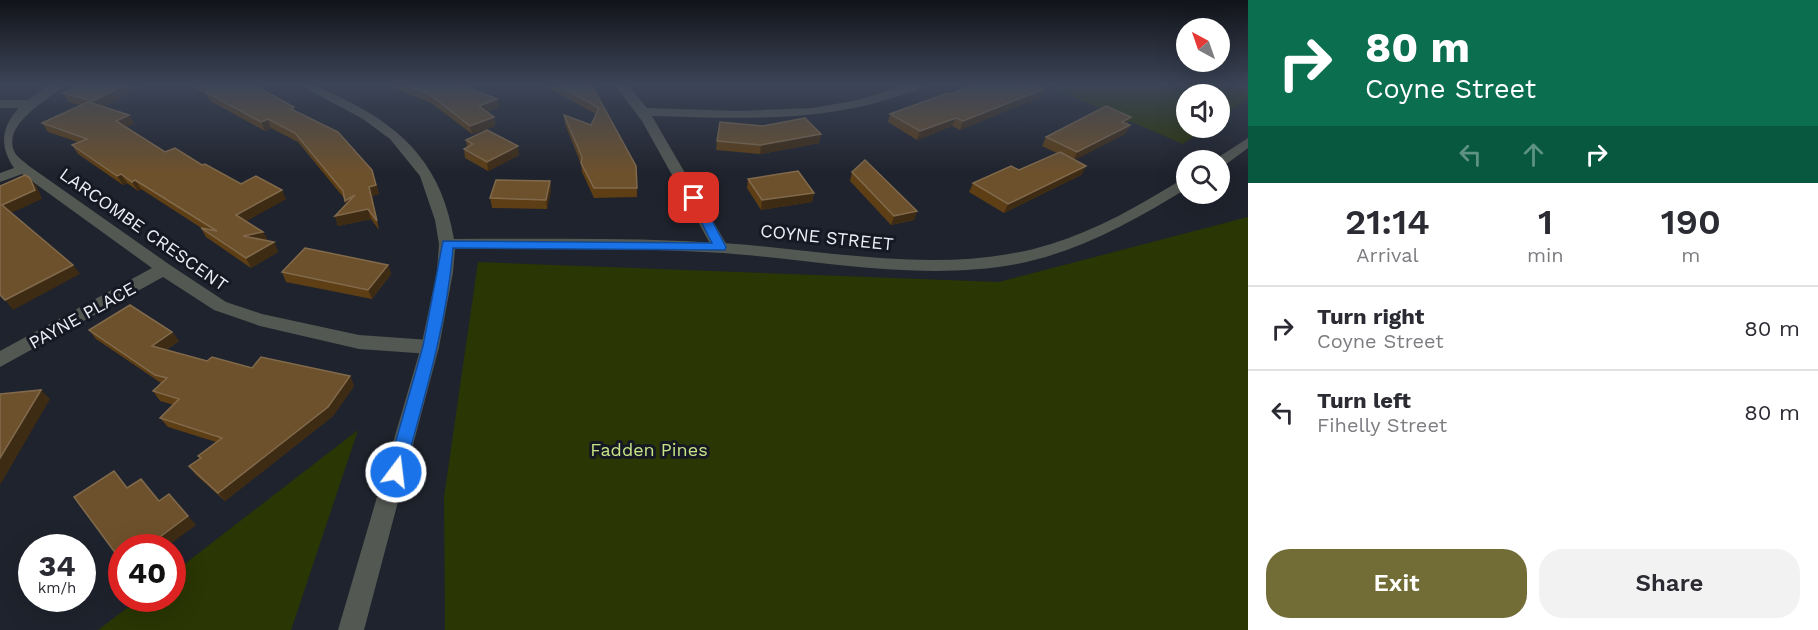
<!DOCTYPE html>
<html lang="en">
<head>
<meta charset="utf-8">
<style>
  :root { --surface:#fff; --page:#f2f2f3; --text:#2b2b33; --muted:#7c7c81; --line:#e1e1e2; --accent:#726c37 }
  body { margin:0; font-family:"Work Sans",sans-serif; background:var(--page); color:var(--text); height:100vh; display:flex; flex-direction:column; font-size:22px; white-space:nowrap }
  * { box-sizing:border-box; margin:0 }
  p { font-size:20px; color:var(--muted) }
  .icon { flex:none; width:33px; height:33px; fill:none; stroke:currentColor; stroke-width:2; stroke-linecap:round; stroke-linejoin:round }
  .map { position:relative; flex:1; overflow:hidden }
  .sheet { display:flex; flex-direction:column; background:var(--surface); width:570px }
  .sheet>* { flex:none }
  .top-card { background:#0b6e4f; color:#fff; overflow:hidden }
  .needle { width:39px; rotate:320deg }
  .tools { position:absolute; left:1176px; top:18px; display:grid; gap:12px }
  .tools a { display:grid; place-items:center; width:54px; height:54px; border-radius:50%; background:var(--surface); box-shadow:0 6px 24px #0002; font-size:30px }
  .speed { position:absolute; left:18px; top:534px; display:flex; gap:12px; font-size:30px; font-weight:700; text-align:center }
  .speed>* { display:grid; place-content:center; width:78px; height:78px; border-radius:50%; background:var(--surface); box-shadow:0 6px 24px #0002; line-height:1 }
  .speed small { font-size:15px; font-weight:400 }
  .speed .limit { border:9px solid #d22; background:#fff; color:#111 }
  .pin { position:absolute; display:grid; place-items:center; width:51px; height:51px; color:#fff; margin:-26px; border-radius:12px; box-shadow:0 3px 9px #0006 }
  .me { position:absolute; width:66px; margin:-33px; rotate:15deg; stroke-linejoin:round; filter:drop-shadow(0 0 4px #0008) }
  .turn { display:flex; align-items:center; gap:21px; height:126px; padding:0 18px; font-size:27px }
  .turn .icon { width:78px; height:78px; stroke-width:2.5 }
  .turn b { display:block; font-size:42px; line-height:51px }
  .lanes { display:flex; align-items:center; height:57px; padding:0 18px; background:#0003; justify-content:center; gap:30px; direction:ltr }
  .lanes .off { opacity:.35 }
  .eta { display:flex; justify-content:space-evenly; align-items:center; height:102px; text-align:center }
  .eta b { font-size:36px; font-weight:600; line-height:42px }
  .action { display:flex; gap:12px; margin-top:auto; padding:12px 18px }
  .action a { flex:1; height:69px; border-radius:24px; background:var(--accent); color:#fff; font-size:24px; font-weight:600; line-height:69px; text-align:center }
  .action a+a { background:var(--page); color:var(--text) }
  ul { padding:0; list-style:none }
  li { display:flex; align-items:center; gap:18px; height:84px; padding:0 18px; border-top:2px solid var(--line) }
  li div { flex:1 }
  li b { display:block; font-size:22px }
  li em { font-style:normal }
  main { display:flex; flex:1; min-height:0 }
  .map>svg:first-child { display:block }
</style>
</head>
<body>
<main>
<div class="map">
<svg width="1248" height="630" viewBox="0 0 1248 630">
  <rect width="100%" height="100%" fill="#1f232d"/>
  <g fill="#2a3604">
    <path d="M1044 84H1248V98L1220 118V94H1186V128H1206L1183 144Z"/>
    <path d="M1248 217V630H445L444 497 478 262 999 282Z"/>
    <path d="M358 430 291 630H98L139 599 172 598 173 573Z"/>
  </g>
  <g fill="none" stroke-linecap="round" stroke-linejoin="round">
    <g fill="#545853" fill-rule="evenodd">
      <path d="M51 84H66C51 99 0 123 15 153 18 158 25 162 29 166L170 265 226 302 262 314 359 335 430 340 437 342 439 347 437 352 430 354 359 349 260 326 214 310 163 277 0 367V351L152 268 22 174 0 182V173L14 168C0 147 0 128 19 108H0V100H28Z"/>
      <path d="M614 84H627L647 108 740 111 813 108 858 100 908 84H927C917 92 900 95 889 99 811 123 732 118 652 116L728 247 726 251H714L712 247 642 121Z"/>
    </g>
    <g fill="#545853" fill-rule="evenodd">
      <path d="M298 84C317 84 329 92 346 100 408 131 442 169 454 239 543 239 633 237 722 243 830 250 945 277 1051 244 1097 230 1140 205 1181 180L1186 179V189C1134 221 1078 252 1017 264 920 282 820 260 723 253 634 247 544 249 455 249L453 272 439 347 364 630H338L421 347 437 272 439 244 435 220 420 176 390 139 363 119Z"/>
      <path d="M1248 138V148L1225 165 1220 166V160H1214Z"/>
    </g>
  </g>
  <g fill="#5e3e14">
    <path d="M82 84H148L104 107 129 115 134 123 126 127 165 152 202 165 241 184 286 199 246 221 263 232 268 241 274 242 278 252 251 268 206 237 201 228 203 229 141 189 138 191 127 183 123 185 78 154 72 145 78 142 48 132 42 123 81 105 68 102 63 93Z"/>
    <path d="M189 84H252L296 112 372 170 379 194 372 196 379 230 371 219 338 226 335 216 346 205 344 198 298 142 271 128 265 131 210 101 207 95Z"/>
    <path d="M383 84H459L499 108 487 112 494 117 495 126 472 134 431 103Z"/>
    <path d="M541 84H591L637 188V197L594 198 582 172 581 164 565 124 564 115 591 125 596 114Z"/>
    <path d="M977 84H1037L1036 86 1044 89 1040 97 960 130 952 126 917 140 888 122 890 114Z"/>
    <path d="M1131 117 1127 124 1130 125 1125 134 1074 160 1086 166 1081 175 1004 213 969 192 973 183 1019 170 1057 153 1042 146 1046 137Z"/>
    <path d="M821 134 819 143 760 154 716 150 717 141Z"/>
    <path d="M466 140 519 155 488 171 465 158 464 149 467 147Z"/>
    <path d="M852 172 917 211 914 220 891 225 850 181Z"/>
    <path d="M748 179 814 193 812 202 761 210 747 188Z"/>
    <path d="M550 181 551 190 547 209 492 208 490 198Z"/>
    <path d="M388 265 391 274 372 299 286 282 282 272Z"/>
    <path d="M89 330 172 332 179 341 166 350 207 361 252 368 350 376 354 386 333 416 225 501 196 475 189 466 200 458 198 456 216 442 168 427 160 418 174 405 160 401 153 391 161 383 96 339Z"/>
  </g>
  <g fill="#3e2b14">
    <path d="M127 84H148L98 110 93 101Z"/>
    <path d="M1044 89 1040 97 960 130 963 121Z"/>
    <path d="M497 99 499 108 480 114 479 106Z"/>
    <path d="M129 115 134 123 121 130 116 121Z"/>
    <path d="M494 117 495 126 472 134 470 126Z"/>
    <path d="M1131 117 1126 125 1122 122Z"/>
    <path d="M956 118 952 126 917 140 920 131Z"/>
    <path d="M268 119 271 128 265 131 261 122Z"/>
    <path d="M1130 125 1125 134 1073 161 1077 152Z"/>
    <path d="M821 134 819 143 760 154 761 145Z"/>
    <path d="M518 146 519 155 488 171 487 162Z"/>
    <path d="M1086 166 1081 175 1004 213 1008 204Z"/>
    <path d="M372 170 379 194 372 196 379 230 369 187Z"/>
    <path d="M121 174 127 183 123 185 117 176Z"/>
    <path d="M30 178 37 187 42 199 9 214 2 205Z"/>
    <path d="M135 180 141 189 138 191 132 182Z"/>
    <path d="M550 181 551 190 547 209 546 200Z"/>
    <path d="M282 190 286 199 241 224 236 215Z"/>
    <path d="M814 193 812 202 761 210 762 200Z"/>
    <path d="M355 195 348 210 345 201Z"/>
    <path d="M368 209 371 219 338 226 335 216Z"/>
    <path d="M917 211 914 220 891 225 894 216Z"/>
    <path d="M263 232 268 241 243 236Z"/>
    <path d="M274 242 278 252 251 268 246 258Z"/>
    <path d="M73 265 80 274 13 310 5 300Z"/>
    <path d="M388 265 391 274 372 299 368 290Z"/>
    <path d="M172 332 179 341 158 355 152 346Z"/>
    <path d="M350 376 354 386 333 416 225 501 218 493Z"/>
    <path d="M41 390 50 399 0 485V458Z"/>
    <path d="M169 494 196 525 165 548H145Z"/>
  </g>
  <g fill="#6d512c" stroke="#816a4c" stroke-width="1.5">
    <path d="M82 84H127L93 101 63 93Z"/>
    <path d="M200 84H252L294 107 291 109 338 132 372 170 376 185 369 187 377 221 368 209 335 216 355 195 345 201 343 191 295 133 268 119 261 122 206 92 211 90Z"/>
    <path d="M403 84H459L497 99 479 106 494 117 470 126 429 94Z"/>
    <path d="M556 84H591L636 166 637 188H594L581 163 582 157 564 115 591 125 599 108Z"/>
    <path d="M977 84H1033L1044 89 963 121 956 118 920 131 890 114 948 93 951 94Z"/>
    <path d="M88 102 129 115 116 121 165 152 175 148 202 165 205 164 241 184 256 176 282 190 236 215 263 232 243 236 274 242 246 258 201 228 217 231 135 180 132 182 121 174 117 176 72 145 87 139 42 123Z"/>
    <path d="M1106 106 1131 117 1122 122 1130 125 1077 152 1046 137Z"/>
    <path d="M805 118 821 134 761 145 717 141 720 122 763 126Z"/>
    <path d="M487 130 518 146 487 162 464 149 473 144 466 140Z"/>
    <path d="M1060 152 1086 166 1008 204 973 183 1011 166 1019 170Z"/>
    <path d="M865 160 917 211 894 216 852 172Z"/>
    <path d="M798 171 814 193 762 200 748 179Z"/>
    <path d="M25 175 30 178 35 190 2 205 73 265 5 300 0 295V186Z"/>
    <path d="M496 180 550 181 546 200 490 198Z"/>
    <path d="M305 248 388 265 368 290 282 272Z"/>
    <path d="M130 305 172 332 152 346 207 361 212 357 252 368 261 357 350 376 328 407 218 493 189 466 201 458 198 456 222 438 160 418 179 399 153 391 167 378 155 375 89 330Z"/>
    <path d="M41 390 0 458V394Z"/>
    <path d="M114 471 127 488 141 479 159 501 169 494 188 516 145 548H122V562L74 497Z"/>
  </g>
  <linearGradient id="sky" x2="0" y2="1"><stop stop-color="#111319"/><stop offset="0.49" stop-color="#3c4557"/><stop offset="1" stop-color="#3c4557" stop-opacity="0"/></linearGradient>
  <rect width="1248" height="173" fill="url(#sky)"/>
  <path fill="#1a73e8" stroke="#114b97" stroke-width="1.5" d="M694 195 700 198 726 247 725 250 453 248C447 324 424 398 404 472L402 477 396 480 390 477 387 472 423 346 443 241 712 243 689 198Z"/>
  <g text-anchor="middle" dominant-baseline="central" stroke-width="6" stroke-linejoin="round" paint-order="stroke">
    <g font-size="18" fill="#eceff6" stroke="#161923">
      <text transform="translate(144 229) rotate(35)">LARCOMBE CRESCENT</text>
      <text transform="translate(827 237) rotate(6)">COYNE STREET</text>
      <text transform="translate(82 315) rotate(-29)">PAYNE PLACE</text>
    </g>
    <g font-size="18" fill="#c7e487" stroke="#161923">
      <text x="649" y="449">Fadden Pines</text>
    </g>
  </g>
</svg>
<div class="tools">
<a><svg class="needle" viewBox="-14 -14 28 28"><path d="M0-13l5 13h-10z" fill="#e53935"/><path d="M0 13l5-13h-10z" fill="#7c7c81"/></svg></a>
<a><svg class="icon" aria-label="sound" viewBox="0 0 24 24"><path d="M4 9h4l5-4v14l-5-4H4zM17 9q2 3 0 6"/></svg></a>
<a><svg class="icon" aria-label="search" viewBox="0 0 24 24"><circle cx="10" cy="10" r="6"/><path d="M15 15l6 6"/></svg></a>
</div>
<div class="speed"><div>34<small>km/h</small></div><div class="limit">40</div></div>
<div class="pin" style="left:694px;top:198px;background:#d93025"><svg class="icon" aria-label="arrive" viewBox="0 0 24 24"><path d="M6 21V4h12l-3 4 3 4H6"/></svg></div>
<svg class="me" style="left:396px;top:472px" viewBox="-20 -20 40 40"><circle r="17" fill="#1a73e8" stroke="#fff" stroke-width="3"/><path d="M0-11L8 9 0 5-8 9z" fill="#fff"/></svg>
</div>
<section class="sheet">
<div class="top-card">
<div class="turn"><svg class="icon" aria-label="right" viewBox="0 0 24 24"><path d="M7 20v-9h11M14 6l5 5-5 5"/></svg><div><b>80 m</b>Coyne Street</div></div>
<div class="lanes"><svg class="icon off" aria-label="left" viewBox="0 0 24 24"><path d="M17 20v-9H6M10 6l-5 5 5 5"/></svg><svg class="icon off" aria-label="ahead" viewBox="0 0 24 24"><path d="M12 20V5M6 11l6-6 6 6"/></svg><svg class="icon" aria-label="right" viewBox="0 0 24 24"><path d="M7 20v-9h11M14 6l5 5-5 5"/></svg></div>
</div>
<div class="eta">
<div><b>21:14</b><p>Arrival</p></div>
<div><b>1</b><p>min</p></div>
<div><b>190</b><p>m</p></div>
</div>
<ul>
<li><svg class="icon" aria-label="right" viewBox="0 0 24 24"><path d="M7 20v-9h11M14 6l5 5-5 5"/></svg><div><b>Turn right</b><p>Coyne Street</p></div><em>80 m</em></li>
<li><svg class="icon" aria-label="left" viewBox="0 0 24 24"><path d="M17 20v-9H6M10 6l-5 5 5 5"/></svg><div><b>Turn left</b><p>Fihelly Street</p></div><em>80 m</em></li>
</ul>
<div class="action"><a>Exit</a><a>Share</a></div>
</section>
</main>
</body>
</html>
